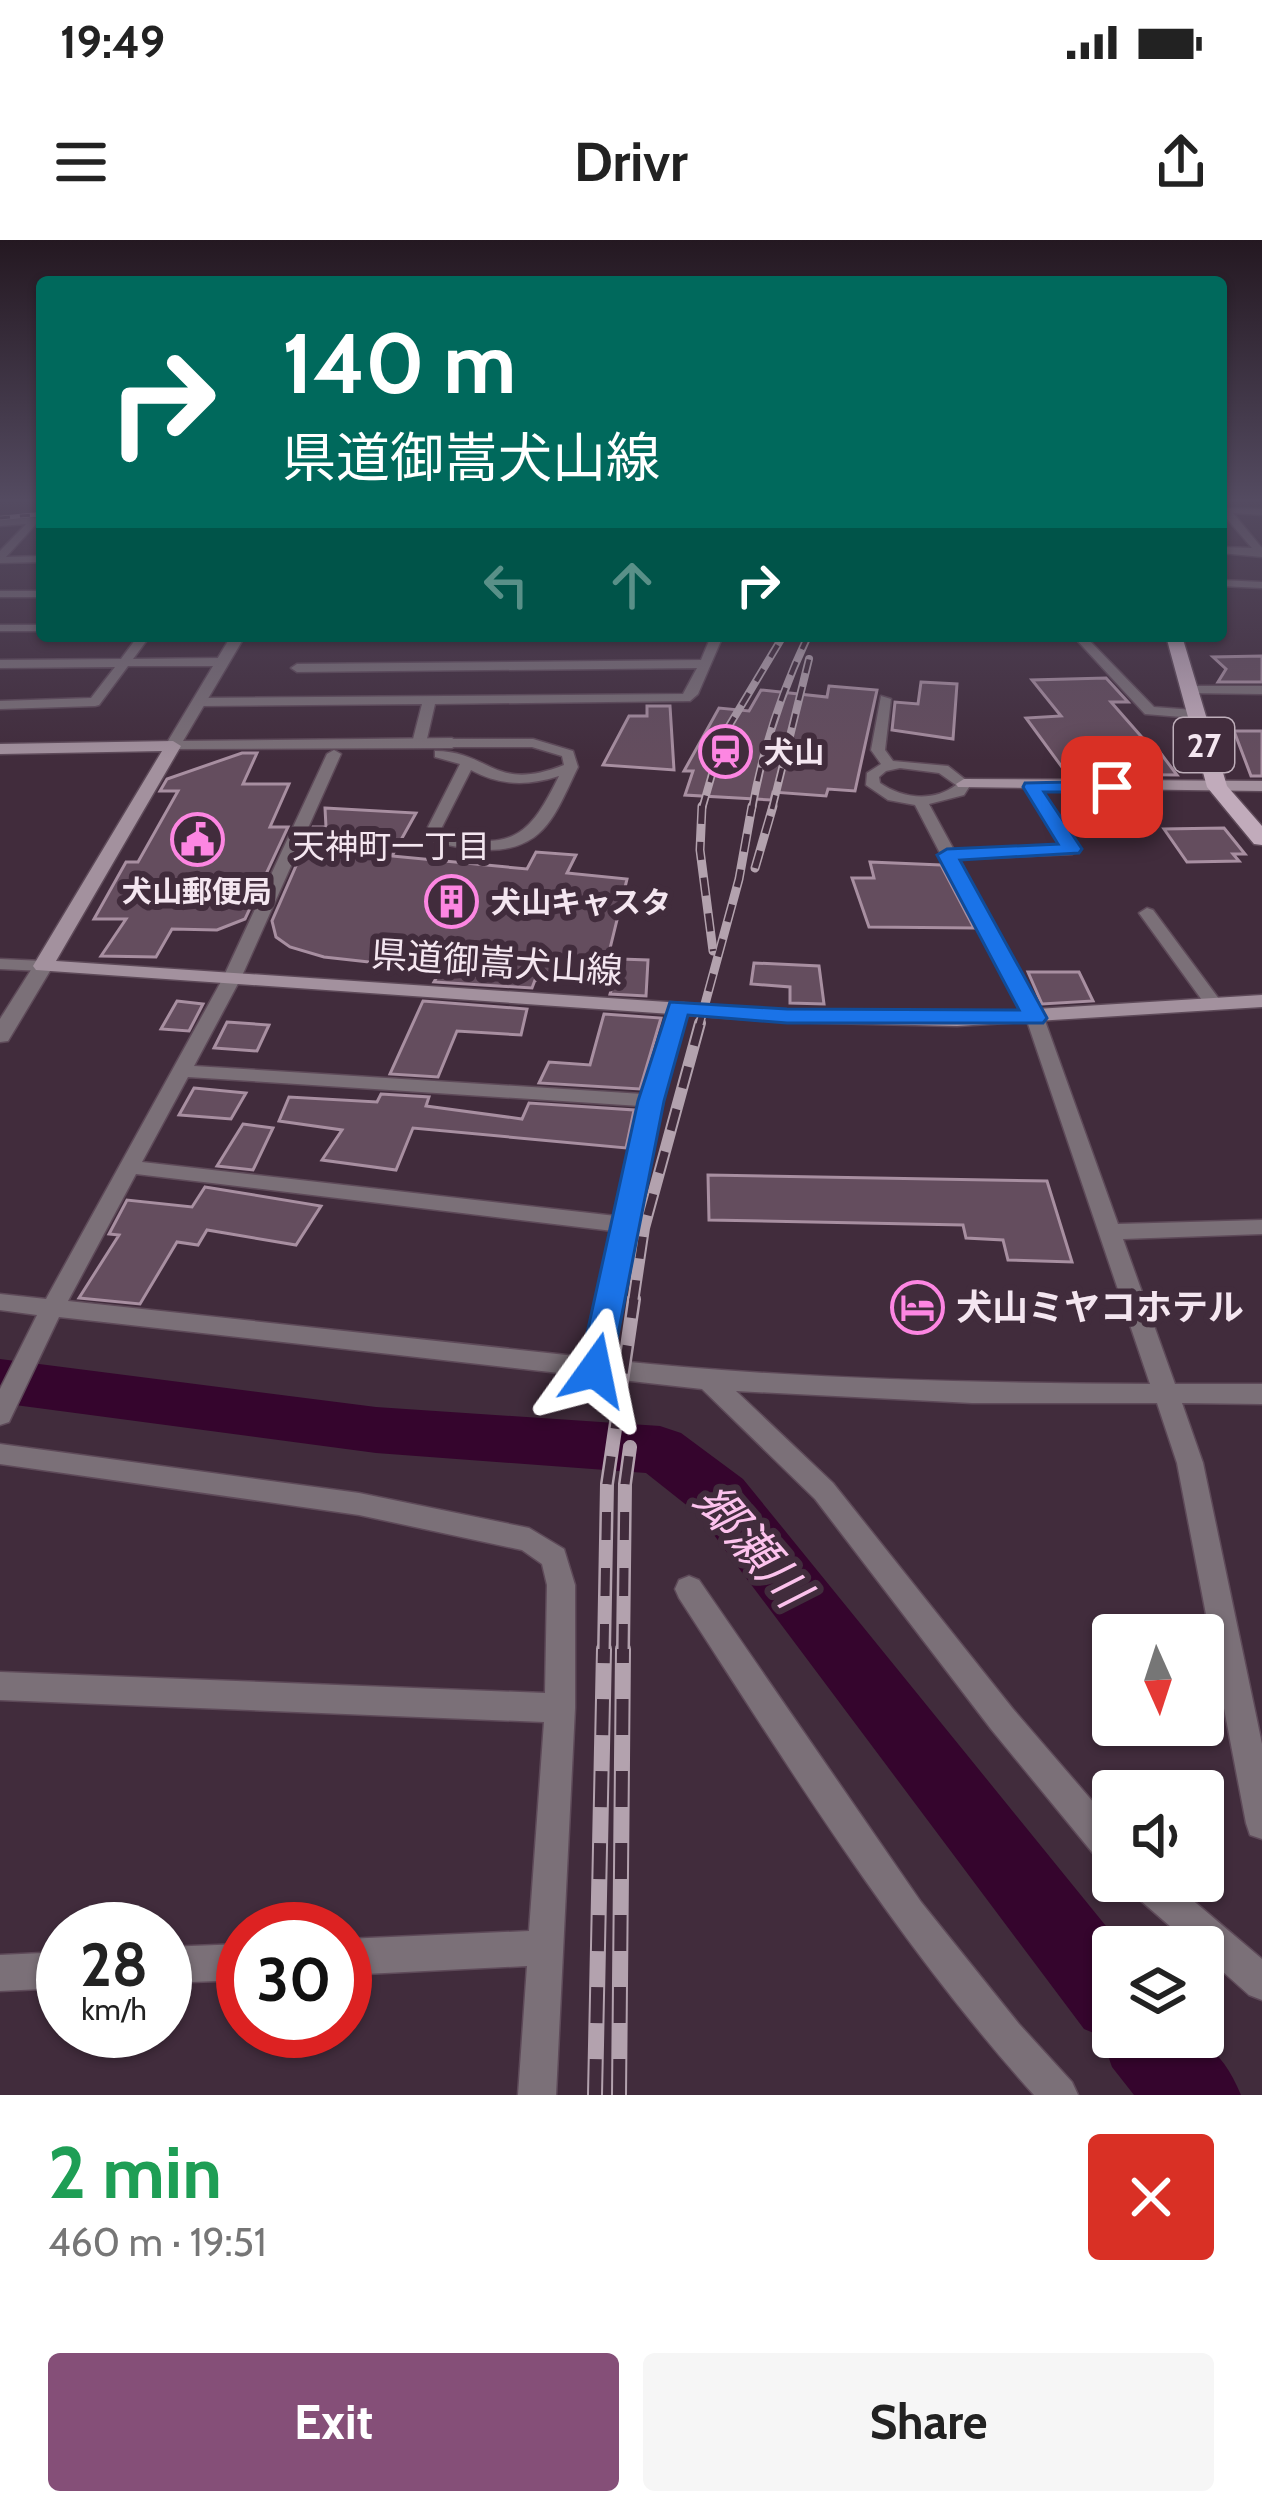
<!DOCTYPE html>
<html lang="en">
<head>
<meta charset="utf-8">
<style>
  :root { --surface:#fff; --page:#f6f6f6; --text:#222; --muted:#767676; --accent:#854f78 }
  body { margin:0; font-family:Cabin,"Noto Sans JP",sans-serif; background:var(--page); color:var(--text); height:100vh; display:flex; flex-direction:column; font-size:45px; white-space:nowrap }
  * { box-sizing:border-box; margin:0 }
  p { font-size:39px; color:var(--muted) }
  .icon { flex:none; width:66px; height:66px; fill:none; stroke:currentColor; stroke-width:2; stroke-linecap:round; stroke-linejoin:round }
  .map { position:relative; height:1855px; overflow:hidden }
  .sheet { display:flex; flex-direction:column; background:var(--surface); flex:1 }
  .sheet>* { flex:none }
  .hud { position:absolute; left:36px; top:36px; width:1191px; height:366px; border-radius:12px; box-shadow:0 3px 9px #0004; background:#00695c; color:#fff; overflow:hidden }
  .needle { width:78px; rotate:177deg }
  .buttons { position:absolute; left:1092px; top:1374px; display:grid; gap:24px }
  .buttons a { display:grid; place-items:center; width:132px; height:132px; border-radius:12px; background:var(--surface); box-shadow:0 3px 9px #0004; font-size:60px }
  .speed { position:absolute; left:36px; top:1662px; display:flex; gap:24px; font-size:60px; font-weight:700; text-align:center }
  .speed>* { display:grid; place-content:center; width:156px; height:156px; border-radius:50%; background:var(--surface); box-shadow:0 3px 9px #0004; line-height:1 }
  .speed small { font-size:30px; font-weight:400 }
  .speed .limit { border:18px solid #d22; background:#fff; color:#111 }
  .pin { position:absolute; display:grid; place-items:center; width:102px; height:102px; color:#fff; margin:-51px; border-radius:24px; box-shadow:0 6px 18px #0006 }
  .me { position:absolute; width:132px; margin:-66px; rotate:12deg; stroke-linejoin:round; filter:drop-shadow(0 0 9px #0008) }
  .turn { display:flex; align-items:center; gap:42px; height:252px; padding:0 48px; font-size:54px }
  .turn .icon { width:156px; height:156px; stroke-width:2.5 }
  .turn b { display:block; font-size:84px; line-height:102px }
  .lanes { display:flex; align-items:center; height:114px; padding:0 48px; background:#0003; justify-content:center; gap:60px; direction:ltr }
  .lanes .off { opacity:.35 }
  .round { display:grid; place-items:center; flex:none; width:126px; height:126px; border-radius:12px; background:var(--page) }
  .headline { display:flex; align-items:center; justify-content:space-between; height:204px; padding:0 48px }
  h1 { font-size:72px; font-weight:700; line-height:90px; color:#1e9e55 }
  .action { display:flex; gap:24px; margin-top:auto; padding:24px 48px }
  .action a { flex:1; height:138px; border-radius:12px; background:var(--accent); color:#fff; font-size:48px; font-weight:700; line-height:138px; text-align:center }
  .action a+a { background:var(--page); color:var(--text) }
  .status { display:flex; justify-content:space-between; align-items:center; height:84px; padding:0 60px; background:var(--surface); direction:ltr }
  .status svg { height:33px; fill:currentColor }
  header { display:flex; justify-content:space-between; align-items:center; height:156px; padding:0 48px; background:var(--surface); font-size:54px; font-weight:700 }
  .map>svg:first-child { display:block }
</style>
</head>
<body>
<div class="status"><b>19:49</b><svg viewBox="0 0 49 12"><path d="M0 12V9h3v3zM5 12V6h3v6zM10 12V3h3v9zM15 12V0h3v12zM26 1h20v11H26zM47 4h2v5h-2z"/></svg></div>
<header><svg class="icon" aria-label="menu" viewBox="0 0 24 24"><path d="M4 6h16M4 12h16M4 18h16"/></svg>Drivr<svg class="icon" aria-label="share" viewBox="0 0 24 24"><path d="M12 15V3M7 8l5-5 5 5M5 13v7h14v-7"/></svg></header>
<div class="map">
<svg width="1262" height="1855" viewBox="0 0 1262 1855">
  <rect width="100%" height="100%" fill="#412c3c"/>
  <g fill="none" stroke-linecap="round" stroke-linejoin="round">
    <path fill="#35052d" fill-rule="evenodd" d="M0 1119 376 1167 660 1186 681 1193 743 1239 1123 1707H1113V1797C1179 1797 1212 1785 1241 1855H1134L1112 1827 1101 1796 1084 1789 699 1275 646 1233 376 1213 0 1163Z"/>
  </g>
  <g fill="#644d5e" stroke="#a88fa1" stroke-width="3">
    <path d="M1262 416V442H1218L1226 429 1213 417Z"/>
    <path d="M1106 438 1128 462H1111L1147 503H1153L1177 535 1067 534 1026 478 1061 476 1032 440Z"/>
    <path d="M921 442 957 444 953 499 892 490 895 462 918 464Z"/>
    <path d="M829 446 877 450 855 551 828 549 826 556 773 552 771 560 685 555 693 531H684L719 468 749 471 761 450 827 457Z"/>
    <path d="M647 466H670L674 530 603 525 629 476H647Z"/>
    <path d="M1234 491H1262V536H1251Z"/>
    <path d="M242 513H257L243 544H289L270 587H288L245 679 217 690 172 689 156 717 101 716 126 679H94L126 622H138L178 551H160L167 539Z"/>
    <path d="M325 568 416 573 392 616 527 629 536 612 576 615 567 633 627 639 603 737 554 733 551 741 535 740 532 748 434 742 441 730 324 717 290 707 276 697 272 681 313 587H326Z"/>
    <path d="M1224 588 1245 614H1233L1239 621 1187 622 1164 589Z"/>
    <path d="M870 622 941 625 974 688 869 687 852 638H874Z"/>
    <path d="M620 719 648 720 646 756 610 754Z"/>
    <path d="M754 723 819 726 824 764 790 763V747L751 744Z"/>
    <path d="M1028 732H1079L1093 761 1042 764Z"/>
    <path d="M177 761 203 764 189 791 161 789Z"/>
    <path d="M423 761 527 769 521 795 457 791 438 837 390 834Z"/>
    <path d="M604 774 661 778 640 849 539 843 549 822 590 825Z"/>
    <path d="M227 782 269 785 257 811 214 808Z"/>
    <path d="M194 848 246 853 231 879 179 875Z"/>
    <path d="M381 854 429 857 426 866 522 879 529 863 634 870 626 908 413 888 396 930 322 920 342 890 279 881 289 857 377 862Z"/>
    <path d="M243 884 273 888 253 930 217 926Z"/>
    <path d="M708 935 1047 941 1072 1022 1008 1020 1003 1000 966 998 963 985 709 980Z"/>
    <path d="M205 947 321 966 296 1005 207 990 198 1005 177 1002 140 1064 79 1058 119 995 109 994 127 960 192 967Z"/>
  </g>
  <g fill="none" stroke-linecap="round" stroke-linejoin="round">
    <defs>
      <g id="minor">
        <path d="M1221 268 1262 269V275L1233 273 1262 308V317L1221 313V307L1252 308 1221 272Z"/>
        <path d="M42 277V283H37L6 317 42 316V322L0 323V311L26 284 0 286V280Z"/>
        <path d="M1221 340 1262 342V348L1221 346Z"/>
        <rect x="0" y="351" width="42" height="6"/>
        <rect x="0" y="385" width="42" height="6"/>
        <path d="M138 396H150L133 419 222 418 228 422 222 426H128L99 465 95 466 0 469V461L91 458 115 427 0 428V420L121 419Z"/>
        <path d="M445 396 439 399 312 400 306 397Z"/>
        <path d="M711 396H723L698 454 690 461 435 464 426 503 419 507 412 503 422 464 200 466 194 462 200 458 683 454 697 428 297 432 291 428 297 424 701 420Z"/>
        <path d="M1073 396H1085L1154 467 1194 470 1200 474 1194 478 1145 474Z"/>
        <path d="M1190 446H1262V454L1186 453 1184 450Z"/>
        <path d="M881 456 891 459 885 510 893 521 948 526 971 544 964 555 929 564 954 610 1062 605 1025 547 1032 543 1037 544 1080 609 1072 614 959 619 1044 778 1118 984 1262 980V994L1123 999 1175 1144H1262V1164L1182 1163 1203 1223 1262 1504V1599L1250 1595 1246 1583 1177 1223 1157 1163H972L736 1151 833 1243 1013 1469 1113 1585V1628L1101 1623 991 1489 815 1259 702 1149 59 1077 9 1182 0 1185V1149L37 1075 0 1070V1054L46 1059 223 738 327 514 334 510 341 514 241 738 194 826 643 854 669 767 672 763H684L687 767 661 861 609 1120C789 1139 969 1143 1150 1144L1026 778 915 565 888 560 866 545 867 533 881 524 871 510ZM900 528 939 533 956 545C934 562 903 559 880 543L879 537 886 531ZM188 837 640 866 616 976 142 922ZM136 934 613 991 585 1117 68 1061Z"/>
        <path d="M533 499 573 511 578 527C556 572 546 610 488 610 468 609 450 607 432 600L428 587 460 524 435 517V511C491 511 493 553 564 525L562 516 532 507H452L445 503 452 499ZM471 530C500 546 528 546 559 536 531 593 515 611 448 596L442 587Z"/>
        <path d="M1147 668 1153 670 1219 759 1222 763 1219 767H1207L1139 673Z"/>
        <path d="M0 719 43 721 52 726 43 731 0 729Z"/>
        <path d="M0 1204 359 1253 529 1288 564 1309 575 1345V1468L556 1855H518L527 1726 345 1735V1699L529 1691 544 1482 0 1460V1432L545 1453 547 1345 542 1324 522 1310 359 1275 0 1224Z"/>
        <path d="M689 1336 699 1340 921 1662 1019 1784 1072 1842 1078 1855H1034C897 1703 790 1529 679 1358L675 1349 679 1340Z"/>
        <path d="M1127 1641H1170L1262 1719V1760L1249 1755 1203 1714V1707H1194L1132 1653Z"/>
        <path d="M243 1704V1740L165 1743V1707Z"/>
        <path d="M63 1712V1748L0 1751V1715Z"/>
      </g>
      <g id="tertiary">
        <path d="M231 396H245L183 501 452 498 460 503 452 508 168 509 165 506Z"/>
        <path d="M43 720 53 726 8 801 0 802V779L36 722Z"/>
      </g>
      <g id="secondary">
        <path d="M173 501 181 506 56 721 787 770 957 774 1262 755V767L957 786 787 782 36 730 33 726 162 511 0 514V504Z"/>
        <path d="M964 539 1262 541V551L958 547 956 544Z"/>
      </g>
      <path id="primary" d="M1166 396H1182L1227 546 1262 586V605L1254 604 1207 547Z"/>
    </defs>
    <use href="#minor" stroke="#5e4a59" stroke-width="3"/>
    <use href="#tertiary" stroke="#5e4a59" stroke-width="3"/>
    <use href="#secondary" stroke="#5e4a59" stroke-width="3"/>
    <use href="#primary" stroke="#5e4a59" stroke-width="3"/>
    <use href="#minor" fill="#7b7078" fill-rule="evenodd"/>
    <use href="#tertiary" fill="#7b7078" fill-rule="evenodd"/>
    <use href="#secondary" fill="#a3919e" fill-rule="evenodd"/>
    <use href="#primary" fill="#c1abbb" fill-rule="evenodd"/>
    <defs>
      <path id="rail-far5" d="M0 278 42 274"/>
      <g id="rail-far4">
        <path d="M702 569 723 496 783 396"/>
        <path d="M752 569C763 507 781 453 808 396"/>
        <path d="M772 569 809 419"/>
      </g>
      <g id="rail-far3">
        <path d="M702 566 700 610 713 711"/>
        <path d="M755 628 773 566"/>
        <path d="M699 786 739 639 752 566"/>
      </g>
      <path id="rail-far2" d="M633 1062 644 988 700 783"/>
      <g id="rail-far1">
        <path d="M604 1412 607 1244 634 1059"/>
        <path d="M623 1412 625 1244 630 1207"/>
      </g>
      <g id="rail">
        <path d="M595 1855 604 1409"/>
        <path d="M619 1855 623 1409"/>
      </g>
    </defs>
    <use href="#rail-far5" stroke="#b3a2ae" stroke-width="4.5"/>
    <use href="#rail-far4" stroke="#b3a2ae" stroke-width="8"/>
    <use href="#rail-far3" stroke="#b3a2ae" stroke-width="9"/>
    <use href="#rail-far2" stroke="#b3a2ae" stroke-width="12"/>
    <use href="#rail-far1" stroke="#b3a2ae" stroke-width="14"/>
    <use href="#rail" stroke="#b3a2ae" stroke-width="16"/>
    <use href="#rail-far5" stroke="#412c3c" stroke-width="3" stroke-dasharray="10" stroke-linecap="butt"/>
    <use href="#rail-far4" stroke="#412c3c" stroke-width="4.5" stroke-dasharray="14" stroke-linecap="butt"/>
    <use href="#rail-far3" stroke="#412c3c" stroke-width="6" stroke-dasharray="18" stroke-linecap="butt"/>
    <use href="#rail-far2" stroke="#412c3c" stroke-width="8" stroke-dasharray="22" stroke-linecap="butt"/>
    <use href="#rail-far1" stroke="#412c3c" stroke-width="9" stroke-dasharray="28" stroke-linecap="butt"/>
    <use href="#rail" stroke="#412c3c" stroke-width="12" stroke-dasharray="36" stroke-linecap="butt"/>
  </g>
  <linearGradient id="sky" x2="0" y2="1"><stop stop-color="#241821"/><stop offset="0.5" stop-color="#544b61"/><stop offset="1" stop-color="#544b61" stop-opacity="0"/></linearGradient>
  <rect width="1262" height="521" fill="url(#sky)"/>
  <path fill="#1a73e8" stroke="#114b97" stroke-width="3" d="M1025 543 1112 541 1122 547 1112 552H1044L1082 609 1079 613 960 620 1047 778 1043 783H787L688 775 664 861 611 1130 606 1138H584L579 1130 638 861 670 762 787 769 1019 770 937 615 947 609 1058 604 1023 547Z"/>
  <defs>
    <symbol id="station-ring" viewBox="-11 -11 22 22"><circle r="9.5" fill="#412c3c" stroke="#fd86e2" stroke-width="1.5"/><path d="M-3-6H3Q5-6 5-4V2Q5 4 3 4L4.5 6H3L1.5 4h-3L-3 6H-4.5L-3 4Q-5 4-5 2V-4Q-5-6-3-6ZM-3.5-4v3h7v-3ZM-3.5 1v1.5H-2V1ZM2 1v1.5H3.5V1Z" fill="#fd86e2"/></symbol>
    <symbol id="civic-ring" viewBox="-11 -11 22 22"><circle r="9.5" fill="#412c3c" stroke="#fd86e2" stroke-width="1.5"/><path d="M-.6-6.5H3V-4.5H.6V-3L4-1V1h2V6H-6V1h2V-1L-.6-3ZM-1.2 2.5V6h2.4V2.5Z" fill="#fd86e2"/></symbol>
    <symbol id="building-ring" viewBox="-11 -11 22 22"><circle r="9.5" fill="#412c3c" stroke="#fd86e2" stroke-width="1.5"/><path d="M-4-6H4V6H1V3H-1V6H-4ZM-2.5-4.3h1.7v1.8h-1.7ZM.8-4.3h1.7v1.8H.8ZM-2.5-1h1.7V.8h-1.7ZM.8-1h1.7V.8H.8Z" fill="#fd86e2"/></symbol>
    <symbol id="hotel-ring" viewBox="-11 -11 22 22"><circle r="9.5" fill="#412c3c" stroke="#fd86e2" stroke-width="1.5"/><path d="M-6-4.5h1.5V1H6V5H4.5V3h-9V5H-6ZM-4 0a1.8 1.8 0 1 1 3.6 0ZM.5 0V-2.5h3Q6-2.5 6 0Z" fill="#fd86e2"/></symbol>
  </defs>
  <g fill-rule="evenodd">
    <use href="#station-ring" x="696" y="482" width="59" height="59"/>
    <use href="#civic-ring" x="168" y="570" width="59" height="59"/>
    <use href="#building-ring" x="422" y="632" width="59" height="59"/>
    <use href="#hotel-ring" x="888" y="1038" width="59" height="59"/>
  </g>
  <g text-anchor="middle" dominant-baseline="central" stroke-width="12" stroke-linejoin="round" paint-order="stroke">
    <g font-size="30" font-weight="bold" fill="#f4e6f0" stroke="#412c3c" text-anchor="start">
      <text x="764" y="512">犬山</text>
      <text x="197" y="651" text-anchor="middle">犬山郵便局</text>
      <text x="491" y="662">犬山キャスタ</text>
    </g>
    <rect fill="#412c3c" stroke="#beaeba" stroke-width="3" x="1174" y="478" width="60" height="54" rx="9"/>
    <g font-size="33" font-weight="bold" fill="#f4e6f0">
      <text x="1204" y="505">27</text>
    </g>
    <g font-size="33" fill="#f4e6f0" stroke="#412c3c">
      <text x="391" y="606">天神町一丁目</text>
    </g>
    <g font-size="36" fill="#f4e6f0" stroke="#412c3c">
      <text transform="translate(497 722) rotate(4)">県道御嵩犬山線</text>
    </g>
    <g font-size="36" font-weight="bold" fill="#f4e6f0" stroke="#412c3c" text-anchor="start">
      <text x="956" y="1067">犬山ミヤコホテル</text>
    </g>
    <g font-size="48" font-style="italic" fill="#fcc2ed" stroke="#412c3c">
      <text transform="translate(752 1305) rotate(49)">郷瀬川</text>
    </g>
  </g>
</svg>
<div class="buttons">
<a><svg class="needle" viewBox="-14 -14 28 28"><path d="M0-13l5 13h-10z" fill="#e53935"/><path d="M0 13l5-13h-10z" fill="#767676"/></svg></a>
<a><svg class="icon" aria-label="sound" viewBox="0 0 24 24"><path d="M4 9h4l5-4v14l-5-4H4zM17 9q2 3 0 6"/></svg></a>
<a><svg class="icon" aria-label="layers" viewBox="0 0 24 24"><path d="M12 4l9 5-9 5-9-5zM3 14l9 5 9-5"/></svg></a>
</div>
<div class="speed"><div>28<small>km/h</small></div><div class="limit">30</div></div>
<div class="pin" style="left:1112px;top:547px;background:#d93025"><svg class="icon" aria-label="arrive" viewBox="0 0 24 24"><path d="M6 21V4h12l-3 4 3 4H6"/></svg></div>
<svg class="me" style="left:595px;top:1130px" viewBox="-20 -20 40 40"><path d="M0-17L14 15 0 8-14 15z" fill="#1a73e8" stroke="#fff" stroke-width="4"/></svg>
<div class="hud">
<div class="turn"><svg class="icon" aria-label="right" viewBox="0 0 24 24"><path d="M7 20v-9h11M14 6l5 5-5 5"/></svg><div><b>140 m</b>県道御嵩犬山線</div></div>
<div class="lanes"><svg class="icon off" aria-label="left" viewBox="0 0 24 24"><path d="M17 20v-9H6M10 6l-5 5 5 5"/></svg><svg class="icon off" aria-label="ahead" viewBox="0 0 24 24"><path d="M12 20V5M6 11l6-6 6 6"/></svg><svg class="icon" aria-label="right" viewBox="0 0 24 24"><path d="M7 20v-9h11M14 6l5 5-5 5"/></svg></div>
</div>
</div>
<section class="sheet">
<div class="headline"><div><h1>2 min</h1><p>460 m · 19:51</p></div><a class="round" style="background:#d93025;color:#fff"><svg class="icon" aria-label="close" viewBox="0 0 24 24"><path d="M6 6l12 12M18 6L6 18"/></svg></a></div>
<div class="action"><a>Exit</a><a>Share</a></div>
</section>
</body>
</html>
